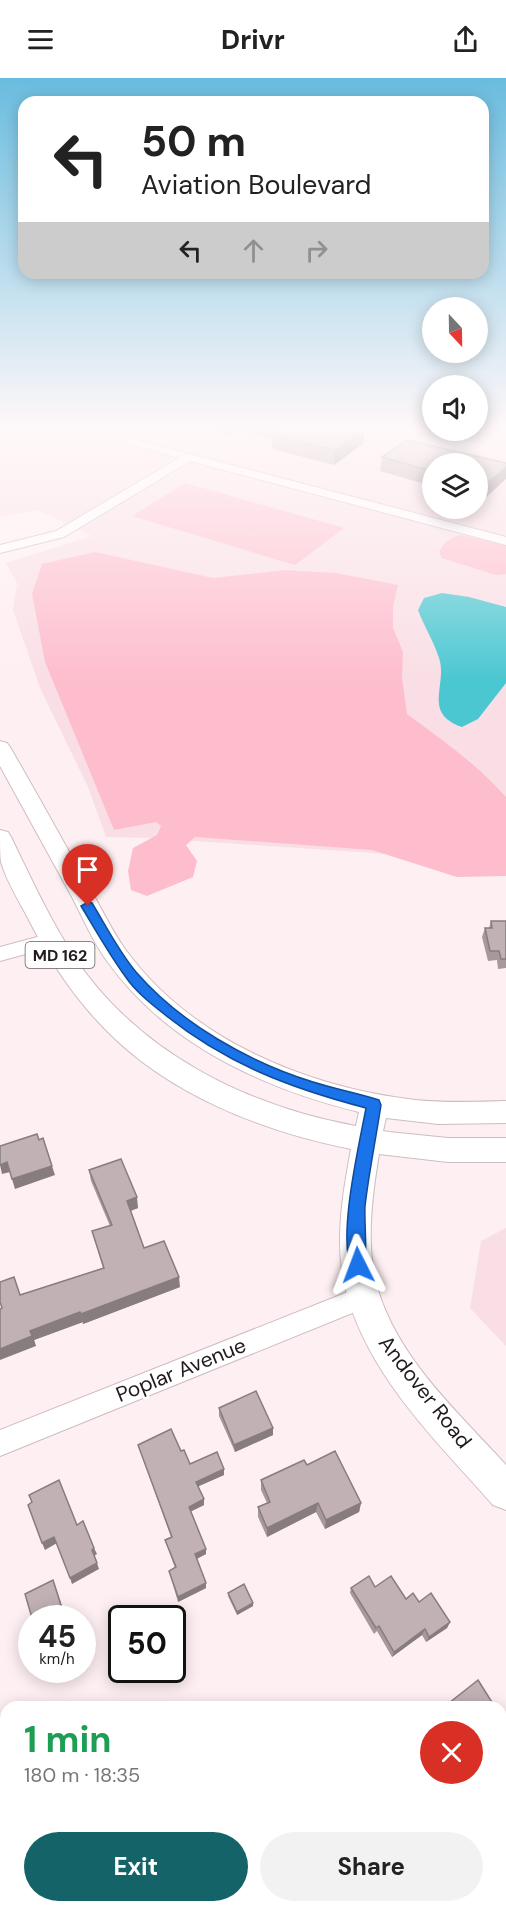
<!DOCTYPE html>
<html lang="en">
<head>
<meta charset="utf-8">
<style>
  :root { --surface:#fff; --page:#f2f2f2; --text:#222; --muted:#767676; --accent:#136368 }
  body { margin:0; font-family:"DM Sans",sans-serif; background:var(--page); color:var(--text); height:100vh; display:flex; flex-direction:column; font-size:22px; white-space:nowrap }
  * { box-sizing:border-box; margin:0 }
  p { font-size:20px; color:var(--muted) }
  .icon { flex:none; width:33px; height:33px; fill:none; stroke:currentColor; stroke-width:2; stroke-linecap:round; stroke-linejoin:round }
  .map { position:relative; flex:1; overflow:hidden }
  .drawer { position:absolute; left:0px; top:1623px; width:507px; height:212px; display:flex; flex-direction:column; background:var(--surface); border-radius:18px 18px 0 0; box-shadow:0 3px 15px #0003 }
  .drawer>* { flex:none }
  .top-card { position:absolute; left:18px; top:18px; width:471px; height:183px; border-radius:18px; box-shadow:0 3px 15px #0003; background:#fff; color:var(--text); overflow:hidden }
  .needle { width:39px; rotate:158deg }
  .controls { position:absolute; left:422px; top:219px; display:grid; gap:12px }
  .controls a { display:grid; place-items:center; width:66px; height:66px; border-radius:50%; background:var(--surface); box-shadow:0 3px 15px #0003; font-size:30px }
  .speed { position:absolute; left:18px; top:1527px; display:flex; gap:12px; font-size:30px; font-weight:700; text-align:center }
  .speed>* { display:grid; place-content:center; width:78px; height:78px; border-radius:50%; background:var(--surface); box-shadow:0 3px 15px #0003; line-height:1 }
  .speed small { font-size:15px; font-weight:400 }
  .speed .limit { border:3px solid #111; border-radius:9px; background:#fff; color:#111 }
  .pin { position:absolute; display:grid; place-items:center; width:51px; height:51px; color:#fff; margin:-62px -26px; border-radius:50% 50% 50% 0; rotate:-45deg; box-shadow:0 0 6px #0007 }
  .pin .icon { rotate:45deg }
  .me { position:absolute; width:66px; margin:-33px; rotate:357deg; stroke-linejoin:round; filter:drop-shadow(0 0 4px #0008) }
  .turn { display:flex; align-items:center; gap:21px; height:126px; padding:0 24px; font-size:27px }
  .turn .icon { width:78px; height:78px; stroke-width:2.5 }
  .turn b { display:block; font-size:42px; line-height:51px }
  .lanes { display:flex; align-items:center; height:57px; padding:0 24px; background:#0003; justify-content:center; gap:30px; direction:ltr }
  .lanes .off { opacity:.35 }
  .round { display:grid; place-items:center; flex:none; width:63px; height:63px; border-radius:32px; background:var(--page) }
  .summary { display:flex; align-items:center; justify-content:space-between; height:102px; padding:0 24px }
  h1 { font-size:36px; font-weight:700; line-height:45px; color:#1e9e55 }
  .action { display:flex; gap:12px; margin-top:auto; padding:12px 24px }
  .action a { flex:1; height:69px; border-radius:36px; background:var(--accent); color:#fff; font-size:24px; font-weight:700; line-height:69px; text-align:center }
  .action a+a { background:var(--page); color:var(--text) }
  header { display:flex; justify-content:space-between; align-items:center; height:78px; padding:0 24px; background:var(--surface); font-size:27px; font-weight:700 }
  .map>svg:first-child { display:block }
</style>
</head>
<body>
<header><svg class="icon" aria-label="menu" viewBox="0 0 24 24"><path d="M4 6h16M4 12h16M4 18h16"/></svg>Drivr<svg class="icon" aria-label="share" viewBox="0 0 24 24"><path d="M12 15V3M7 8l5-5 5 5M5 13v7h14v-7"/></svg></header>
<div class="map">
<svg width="506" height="1834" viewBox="0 0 506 1834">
  <rect width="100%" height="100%" fill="#feeff2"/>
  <g fill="#f9dfe5" fill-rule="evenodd">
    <path d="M0 347H432V352H477V347H506V784L150 760 106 759 88 709 40 610 13 532 17 505 6 485 92 458 38 432 0 439ZM432 386H477V430H432Z"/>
    <path d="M506 1150V1268L470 1230 481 1163Z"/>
  </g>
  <g fill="#fdbdcd">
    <path d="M185 405 344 450 295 487 132 438Z"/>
    <path d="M461 457 506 468V496L496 497 442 480 439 474C443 465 451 459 461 457Z"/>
    <path d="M95 474 213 500 284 492 336 495 398 507 393 529V550L403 574 402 600 407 636C442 662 477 686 506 719V798L457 799 372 772 195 759 186 767 197 783 193 799 147 818 131 812 128 793 133 770 157 757 161 748 156 744 114 752 45 584 32 516 42 486Z"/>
  </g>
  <path fill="#4ac7d1" d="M442 515 469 519 506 529V605L478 641 462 649C422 635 448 607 439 580 434 564 424 548 418 532L424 520Z"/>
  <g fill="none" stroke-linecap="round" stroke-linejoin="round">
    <defs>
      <g id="minor">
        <path d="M63 347H79L506 459V467L190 383 64 459 0 475V467L56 453 179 380Z"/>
        <path d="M52 855 59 857 61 862 59 867 0 883V869Z"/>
        <path d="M363 1208 372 1211 375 1219 372 1227 0 1378V1352Z"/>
      </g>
      <path id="major" d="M0 663 7 665 10 669C36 714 61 759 86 804 99 825 110 850 125 871 191 962 306 1009 415 1022 445 1025 476 1024 506 1023V1045L438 1046 386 1040 383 1053 389 1054 448 1060H506V1084H448L379 1076C372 1118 366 1164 376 1205 395 1278 457 1333 506 1387V1432L493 1427C435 1361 363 1293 344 1204 335 1160 343 1114 351 1071 264 1054 170 1017 107 953 76 922 51 885 31 846 21 826 7 805 1 784 0 775 0 762 0 752L8 754 11 759C31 800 50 842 75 880 138 974 246 1028 356 1048L359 1034C262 1010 166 966 107 883 93 864 83 840 72 819 48 775 24 732 0 688Z"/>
    </defs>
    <use href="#minor" stroke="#cebdc0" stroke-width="2"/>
    <use href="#major" stroke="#cebdc0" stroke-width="2"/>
    <use href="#minor" fill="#fff" fill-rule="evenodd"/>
    <use href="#major" fill="#fff" fill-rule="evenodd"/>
  </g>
  <g fill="#a6989b">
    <path d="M190 347H346L364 365 334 387 272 371V361L239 352 231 357Z"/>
    <path d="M382 379 506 385 483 422 477 420V386H432V408L380 393Z"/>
    <path d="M491 843H506V890L498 891 497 882 488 883 482 859 485 850H489Z"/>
    <path d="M89 1092 138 1130 131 1133 144 1170 180 1209 83 1246V1244L34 1262 36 1268 2 1230 20 1217 103 1190 92 1153 110 1148 91 1103Z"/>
    <path d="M219 1330 273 1350V1357L235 1374 219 1338Z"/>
    <path d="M138 1367 181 1373 190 1386 224 1391V1397L198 1408 204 1427 191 1433 206 1471V1476L197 1481 206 1510 178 1524 169 1493 175 1490 165 1462 171 1459 140 1372Z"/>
    <path d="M307 1387 361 1425 359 1434 325 1451 316 1434 267 1459 258 1439V1429L267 1425 261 1412V1402Z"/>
    <path d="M375 1509 406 1521 419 1524 450 1544 447 1550 426 1564 422 1557 392 1579 377 1553 374 1556 350 1515 351 1510Z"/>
    <path d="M228 1515 253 1528 237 1537 228 1518Z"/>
  </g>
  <g fill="#877c7e">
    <path d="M231 347H239V352L231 357Z"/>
    <path d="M365 351 364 365 334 387 335 372Z"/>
    <path d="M506 389V401L483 422 485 407Z"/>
    <path d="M7 1084 10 1094 2 1096 0 1087Z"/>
    <path d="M52 1088 55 1097 15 1111 12 1101Z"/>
    <path d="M137 1119 138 1130 129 1133 127 1123Z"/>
    <path d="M179 1199 180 1209 83 1246 81 1236Z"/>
    <path d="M80 1234 83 1244 34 1262 36 1268 0 1282V1271L30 1253Z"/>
    <path d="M273 1350V1357L235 1374 234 1367Z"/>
    <path d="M224 1391V1397L197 1409 196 1404Z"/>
    <path d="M204 1421V1427L190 1434 189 1429Z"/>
    <path d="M318 1425 316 1434 267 1459V1450Z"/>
    <path d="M361 1425 359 1434 325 1451 326 1442Z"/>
    <path d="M54 1459 57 1465 45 1472 42 1465Z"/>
    <path d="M94 1470 97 1476 94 1478 92 1472Z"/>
    <path d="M206 1471V1476L196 1481 195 1476Z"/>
    <path d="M97 1485 99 1491 72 1506 70 1500Z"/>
    <path d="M53 1502 55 1507 66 1540H65Z"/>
    <path d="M206 1505V1510L178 1524V1519Z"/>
    <path d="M253 1525V1528L237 1537V1534Z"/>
    <path d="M450 1544 447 1550 426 1564 429 1559Z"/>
    <path d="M425 1551 422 1557 392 1579 394 1574Z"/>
    <path d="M54 1592H66L50 1599 47 1595Z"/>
    <path d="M6 1721V1724L0 1727V1725Z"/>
  </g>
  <g fill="#c1b1b4" stroke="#877c7e" stroke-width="1.5">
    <path d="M272 347H346L365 351 335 372 272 357 283 349Z"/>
    <path d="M407 362 506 385V389L485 407 477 405V386H432V393L382 379Z"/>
    <path d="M491 843H506V881H501L499 873H490L485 850H492Z"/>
    <path d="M37 1056 39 1062 43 1060 52 1088 12 1101 7 1084 0 1087V1068Z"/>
    <path d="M121 1081 137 1119 127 1123 144 1170 164 1163 179 1199 81 1236 80 1234 30 1253 32 1258 0 1271V1231L2 1230 0 1224V1204L14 1199 20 1217 104 1190 92 1153 112 1147 89 1092Z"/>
    <path d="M256 1313 273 1350 234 1367 219 1330Z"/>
    <path d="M171 1351 181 1373 184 1372 190 1386 217 1374 224 1391 196 1404 204 1421 189 1429 206 1471 195 1476 206 1505 178 1519 169 1493 176 1489 165 1462 172 1459 138 1367Z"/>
    <path d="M335 1373 361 1425 326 1442 318 1425 267 1450 258 1429 270 1424 261 1402 304 1382 307 1387Z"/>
    <path d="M59 1402 77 1447 83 1443 94 1470 92 1472 97 1485 70 1500 54 1459 42 1465 28 1427 32 1424 29 1417Z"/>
    <path d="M369 1498 375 1509 391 1498 406 1521 413 1515 419 1524 431 1515 450 1544 429 1559 425 1551 394 1574 379 1548 376 1550 351 1510Z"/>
    <path d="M53 1502 65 1540H32L25 1516Z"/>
    <path d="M244 1506 253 1525 237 1534 228 1515Z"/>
    <path d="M46 1592H54L47 1595Z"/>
    <path d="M478 1602 495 1629H444Z"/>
    <path d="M438 1625 440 1629H433Z"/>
    <path d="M501 1638 505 1644 501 1648Z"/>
    <path d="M4 1682 6 1688V1721L0 1725V1684Z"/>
    <path d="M501 1710 506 1712V1746L501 1744Z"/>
    <path d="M384 1828H420L429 1834H382Z"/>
  </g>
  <linearGradient id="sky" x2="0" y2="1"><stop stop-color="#69bcdf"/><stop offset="0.58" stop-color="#fff8f9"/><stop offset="1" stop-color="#fff8f9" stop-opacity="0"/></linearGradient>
  <rect width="506" height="603" fill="url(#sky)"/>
  <path fill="#1a73e8" stroke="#114b97" stroke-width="1.5" d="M88 824 92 825C106 848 119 874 136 894 181 946 249 984 313 1004 335 1011 357 1015 379 1022L381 1027C376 1060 369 1094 365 1128 364 1142 368 1184 364 1193L358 1195 352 1193C337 1159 359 1068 366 1030 290 1010 226 986 164 936 150 925 135 913 125 898 109 876 95 851 81 828Z"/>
  <g text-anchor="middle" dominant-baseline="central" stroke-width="5" stroke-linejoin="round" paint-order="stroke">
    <rect fill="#fff" stroke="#645f60" stroke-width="1.5" x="25.5" y="864" width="69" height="26" rx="4.5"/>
    <g font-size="16" font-weight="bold" fill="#211b1c">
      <text x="60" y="877">MD 162</text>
    </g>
    <g font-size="21" fill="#211b1c" stroke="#fff">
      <text transform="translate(181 1292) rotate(-22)">Poplar Avenue</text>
      <text transform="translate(425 1314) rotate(52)">Andover Road</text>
    </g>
  </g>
</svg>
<div class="controls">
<a><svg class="needle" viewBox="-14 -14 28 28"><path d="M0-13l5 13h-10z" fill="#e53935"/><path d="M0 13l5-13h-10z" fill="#767676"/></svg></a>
<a><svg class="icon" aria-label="sound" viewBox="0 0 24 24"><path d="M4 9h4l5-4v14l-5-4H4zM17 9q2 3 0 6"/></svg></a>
<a><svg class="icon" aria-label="layers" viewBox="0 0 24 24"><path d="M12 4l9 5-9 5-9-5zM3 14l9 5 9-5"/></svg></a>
</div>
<div class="speed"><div>45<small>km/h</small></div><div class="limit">50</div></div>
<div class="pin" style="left:88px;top:828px;background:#d93025"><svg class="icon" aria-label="arrive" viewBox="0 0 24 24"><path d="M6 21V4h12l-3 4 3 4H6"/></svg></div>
<svg class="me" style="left:358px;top:1187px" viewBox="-20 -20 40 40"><path d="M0-17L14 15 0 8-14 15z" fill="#1a73e8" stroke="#fff" stroke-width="4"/></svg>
<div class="top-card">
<div class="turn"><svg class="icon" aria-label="left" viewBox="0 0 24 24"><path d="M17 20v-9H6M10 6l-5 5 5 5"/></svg><div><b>50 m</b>Aviation Boulevard</div></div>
<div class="lanes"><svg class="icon" aria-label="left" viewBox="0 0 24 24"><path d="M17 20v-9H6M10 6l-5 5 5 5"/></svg><svg class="icon off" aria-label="ahead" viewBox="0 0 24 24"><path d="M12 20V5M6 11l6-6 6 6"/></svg><svg class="icon off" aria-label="right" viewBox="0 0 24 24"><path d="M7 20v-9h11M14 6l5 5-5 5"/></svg></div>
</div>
<section class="drawer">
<div class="summary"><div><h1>1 min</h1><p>180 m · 18:35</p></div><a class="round" style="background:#d93025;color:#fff"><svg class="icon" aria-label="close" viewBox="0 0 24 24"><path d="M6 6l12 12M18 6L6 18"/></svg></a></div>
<div class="action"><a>Exit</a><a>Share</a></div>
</section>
</div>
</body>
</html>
